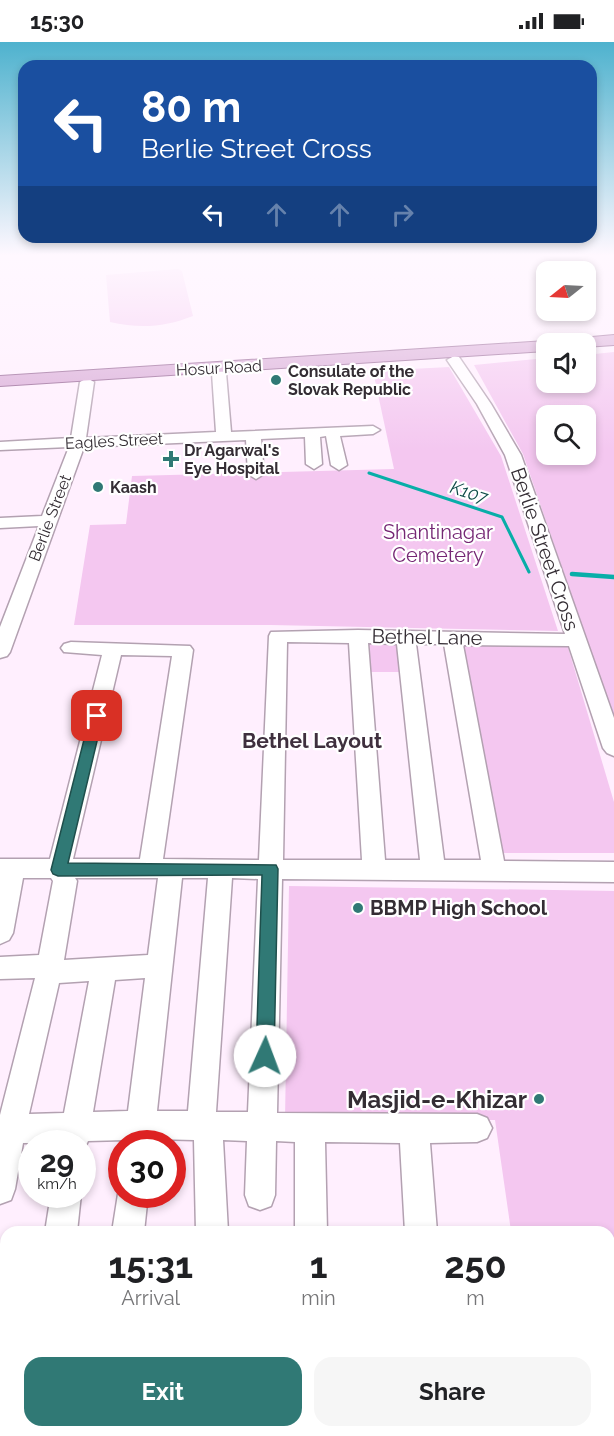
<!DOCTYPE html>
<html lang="en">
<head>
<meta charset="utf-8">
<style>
  :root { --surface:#fff; --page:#f6f6f6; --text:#202124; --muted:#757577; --accent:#307975 }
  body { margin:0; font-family:Raleway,sans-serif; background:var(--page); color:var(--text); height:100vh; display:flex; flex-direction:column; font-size:22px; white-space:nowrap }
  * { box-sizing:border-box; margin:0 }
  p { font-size:20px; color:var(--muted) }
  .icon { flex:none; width:33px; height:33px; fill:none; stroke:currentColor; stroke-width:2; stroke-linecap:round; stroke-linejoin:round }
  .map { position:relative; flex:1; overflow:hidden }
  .details { position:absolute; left:0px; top:1184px; width:615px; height:212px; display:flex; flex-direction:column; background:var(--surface); border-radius:18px 18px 0 0; box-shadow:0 3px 9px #0003 }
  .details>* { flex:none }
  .banner { position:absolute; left:18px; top:18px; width:579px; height:183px; border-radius:18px; box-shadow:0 3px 9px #0003; background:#1a4fa0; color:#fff; overflow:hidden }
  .needle { width:39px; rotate:252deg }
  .controls { position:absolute; left:536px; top:219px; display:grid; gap:12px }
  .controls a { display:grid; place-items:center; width:60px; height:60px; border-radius:12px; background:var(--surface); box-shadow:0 3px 9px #0003; font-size:30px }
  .speed { position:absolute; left:18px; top:1088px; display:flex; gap:12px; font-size:30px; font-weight:700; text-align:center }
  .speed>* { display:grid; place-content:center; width:78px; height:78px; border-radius:50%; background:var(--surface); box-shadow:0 3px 9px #0003; line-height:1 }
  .speed small { font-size:15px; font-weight:400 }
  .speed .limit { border:9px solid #d22; background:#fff; color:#111 }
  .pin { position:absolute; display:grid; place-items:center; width:51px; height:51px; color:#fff; margin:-26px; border-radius:12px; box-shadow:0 3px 9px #0006 }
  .me { position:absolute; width:66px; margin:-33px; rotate:2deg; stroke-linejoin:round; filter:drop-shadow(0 0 4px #0008) }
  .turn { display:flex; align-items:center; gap:21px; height:126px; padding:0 24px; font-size:27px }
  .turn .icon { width:78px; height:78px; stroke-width:2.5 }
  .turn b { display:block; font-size:42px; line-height:51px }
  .lanes { display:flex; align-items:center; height:57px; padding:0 24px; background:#0003; justify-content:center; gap:30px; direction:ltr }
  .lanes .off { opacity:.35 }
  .eta { display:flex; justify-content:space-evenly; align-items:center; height:102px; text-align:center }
  .eta b { font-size:36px; font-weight:700; line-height:42px }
  .cta { display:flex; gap:12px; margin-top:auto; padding:12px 24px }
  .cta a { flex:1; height:69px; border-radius:18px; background:var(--accent); color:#fff; font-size:24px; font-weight:700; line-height:69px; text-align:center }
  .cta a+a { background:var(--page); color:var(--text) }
  .status { display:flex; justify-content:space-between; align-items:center; height:42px; padding:0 30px; background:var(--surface); direction:ltr }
  .status svg { height:16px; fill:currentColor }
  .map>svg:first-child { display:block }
</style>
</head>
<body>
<div class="status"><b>15:30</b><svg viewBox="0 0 49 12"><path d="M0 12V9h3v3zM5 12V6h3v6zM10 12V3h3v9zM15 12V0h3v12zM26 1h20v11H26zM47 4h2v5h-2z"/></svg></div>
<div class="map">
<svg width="614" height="1394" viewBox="0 0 614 1394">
  <rect width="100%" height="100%" fill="#ffeffe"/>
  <g fill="#f4c7f0" fill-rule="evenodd">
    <path d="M178 227 182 229 193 274C165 285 140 287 110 280L106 233Z"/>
    <path d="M614 310V677L523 412 474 323 546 316V340H585V313ZM546 374H585V412H546Z"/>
    <path d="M449 325 501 414 558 589 271 583H74L90 483 126 482 132 434 394 427 373 329Z"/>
    <path d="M362 597H403L406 630H364Z"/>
    <path d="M460 602H567L614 760V811H497Z"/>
    <path d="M289 844 614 849V1394H542L541 1389H609V1190L511 1189 495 1078 285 1077Z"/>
  </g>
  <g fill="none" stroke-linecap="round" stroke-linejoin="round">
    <path stroke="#08aea8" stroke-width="3" d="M369 431 502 475 529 530"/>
    <path stroke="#08aea8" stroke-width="4.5" d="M572 532 614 535"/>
    <defs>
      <g id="minor">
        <path d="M454 314 459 315 491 362 521 413 614 676V714L607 711 603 706 569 604 463 603 504 819 614 820V840L282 837 277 1071 477 1072 487 1076 492 1086 487 1096 477 1100 430 1101 437 1190H405L400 1101 325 1100 327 1190H295V1100L276 1099 275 1153 271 1164 260 1168 249 1164 245 1153 247 1099 223 1098 228 1190H196L194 1098 154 1097V1101H124L125 1098 88 1099 82 1112V1101H23L15 1147 11 1158 0 1162V1073L35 936 0 937V915L39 913 53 839 51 836H23L13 891 9 898 0 902V817H50L102 613 64 610 61 606 64 602 71 600 190 604 193 608 163 817 259 818 269 594 271 590 358 588 565 592 505 413 477 362 447 318ZM287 600 349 601 362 818H283ZM368 601 397 602 420 818H385ZM416 602H444L481 818H444ZM121 613 172 614 140 817H73ZM75 836H158L148 913 64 918 77 839ZM182 836H208L188 1069H157ZM232 836 258 837 248 1070H216ZM145 936 128 1069 93 1070 115 938ZM89 939 64 1071 29 1072 59 941Z"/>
        <path d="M219 327 226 331 231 390 373 384 380 388 373 392 340 394 347 423 339 428 331 423 326 394 320 395 322 422 314 427 306 422 305 395 261 397 264 432 256 437 248 432 246 398 84 405 10 610 7 614 0 616V585L39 484 0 486V476L42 474 69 405 0 408V400L71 396 80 340 87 336 94 340 86 396 216 390 212 331Z"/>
        <path d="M122 1143V1152H148L144 1190H112L118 1152Z"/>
        <path d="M51 1152H81L77 1190H45Z"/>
        <path d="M14 1389H50L49 1394H13Z"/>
        <path d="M87 1389H123L122 1394H86Z"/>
        <rect x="181" y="1389" width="36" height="5"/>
        <rect x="416" y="1389" width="36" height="5"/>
      </g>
      <g id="major">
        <path d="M614 293V303L585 305V302H563L570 297Z"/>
        <path d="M546 299 552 302H546V309L0 344V334Z"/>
      </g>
    </defs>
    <use href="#minor" stroke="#b3a1b1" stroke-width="3"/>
    <use href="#major" stroke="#8c578a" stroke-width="2"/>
    <use href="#minor" fill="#fff" fill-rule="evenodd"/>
    <use href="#major" fill="#d7a7d5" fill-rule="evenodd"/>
  </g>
  <linearGradient id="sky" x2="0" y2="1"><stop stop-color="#4eb2ce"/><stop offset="0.52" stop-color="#fff8ff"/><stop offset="1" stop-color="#fff8ff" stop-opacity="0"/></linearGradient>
  <rect width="614" height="410" fill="url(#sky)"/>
  <path fill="#307975" stroke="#1f4f4c" stroke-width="1.5" d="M97 669 103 674 68 821 276 823 278 827 274 1014 271 1020 265 1022 259 1020 256 1014 262 833 58 834 53 832 51 828 90 674Z"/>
  <g fill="#307975" stroke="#fff" stroke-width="2">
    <circle cx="276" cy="338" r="6"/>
    <path d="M168 408h6v6h6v6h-6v6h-6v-6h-6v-6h6z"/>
    <circle cx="98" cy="445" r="6"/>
    <circle cx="358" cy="866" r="6"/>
    <circle cx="539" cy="1057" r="6"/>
  </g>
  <g text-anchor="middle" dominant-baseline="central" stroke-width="4.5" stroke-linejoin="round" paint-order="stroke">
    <g font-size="16" fill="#342d34" stroke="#fff">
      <text transform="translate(219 326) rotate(-3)">Hosur Road</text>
      <text transform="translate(114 399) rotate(-3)">Eagles Street</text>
      <text transform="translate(50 476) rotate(-69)">Berlie Street</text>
    </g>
    <g font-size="16" font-weight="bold" fill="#342d34" stroke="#fff" text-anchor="start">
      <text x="288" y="329">Consulate of the<tspan x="288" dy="18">Slovak Republic</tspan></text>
      <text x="184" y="408">Dr Agarwal's<tspan x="184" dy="18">Eye Hospital</tspan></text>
      <text x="110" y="445">Kaash</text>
    </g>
    <g font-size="18" font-style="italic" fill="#0f4b49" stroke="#fff">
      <text transform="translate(469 450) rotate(18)">K107</text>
    </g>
    <g font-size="20" fill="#752774" stroke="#fff">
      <text x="438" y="490">Shantinagar<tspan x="438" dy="23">Cemetery</tspan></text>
    </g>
    <g font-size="20" fill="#342d34" stroke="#fff">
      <text transform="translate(545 507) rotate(71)">Berlie Street Cross</text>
      <text transform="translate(427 595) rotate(1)">Bethel Lane</text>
    </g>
    <g font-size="20" font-weight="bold" fill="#342d34" stroke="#fff" text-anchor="start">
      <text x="370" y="866">BBMP High School</text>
    </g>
    <g font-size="21" font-weight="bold" fill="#3f303e" stroke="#fff">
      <text x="312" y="698">Bethel Layout</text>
    </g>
    <g font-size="24" font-weight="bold" fill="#342d34" stroke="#fff" text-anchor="end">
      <text x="527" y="1057">Masjid-e-Khizar</text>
    </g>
  </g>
</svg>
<div class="controls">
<a><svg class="needle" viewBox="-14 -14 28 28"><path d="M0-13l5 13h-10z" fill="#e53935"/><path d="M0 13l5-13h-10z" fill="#757577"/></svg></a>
<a><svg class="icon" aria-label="sound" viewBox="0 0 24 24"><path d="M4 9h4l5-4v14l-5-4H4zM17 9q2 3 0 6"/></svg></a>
<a><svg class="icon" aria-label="search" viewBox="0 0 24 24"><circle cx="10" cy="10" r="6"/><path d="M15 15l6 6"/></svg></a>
</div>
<div class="speed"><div>29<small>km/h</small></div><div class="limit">30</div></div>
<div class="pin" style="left:97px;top:674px;background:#d93025"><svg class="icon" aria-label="arrive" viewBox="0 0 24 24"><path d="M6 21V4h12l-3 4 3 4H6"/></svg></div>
<svg class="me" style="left:265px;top:1014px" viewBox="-20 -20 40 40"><circle r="19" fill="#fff"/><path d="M0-13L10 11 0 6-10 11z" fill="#307975"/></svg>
<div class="banner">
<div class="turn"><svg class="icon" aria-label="left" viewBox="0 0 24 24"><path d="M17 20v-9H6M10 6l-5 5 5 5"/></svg><div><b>80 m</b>Berlie Street Cross</div></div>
<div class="lanes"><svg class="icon" aria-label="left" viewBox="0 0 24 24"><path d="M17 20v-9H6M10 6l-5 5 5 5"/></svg><svg class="icon off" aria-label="ahead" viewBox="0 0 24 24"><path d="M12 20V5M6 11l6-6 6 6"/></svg><svg class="icon off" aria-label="ahead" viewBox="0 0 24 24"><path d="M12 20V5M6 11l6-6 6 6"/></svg><svg class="icon off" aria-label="right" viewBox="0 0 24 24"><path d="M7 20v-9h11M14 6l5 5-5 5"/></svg></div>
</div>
<section class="details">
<div class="eta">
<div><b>15:31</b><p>Arrival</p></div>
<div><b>1</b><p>min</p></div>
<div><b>250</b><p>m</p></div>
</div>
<div class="cta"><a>Exit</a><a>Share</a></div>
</section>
</div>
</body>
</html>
